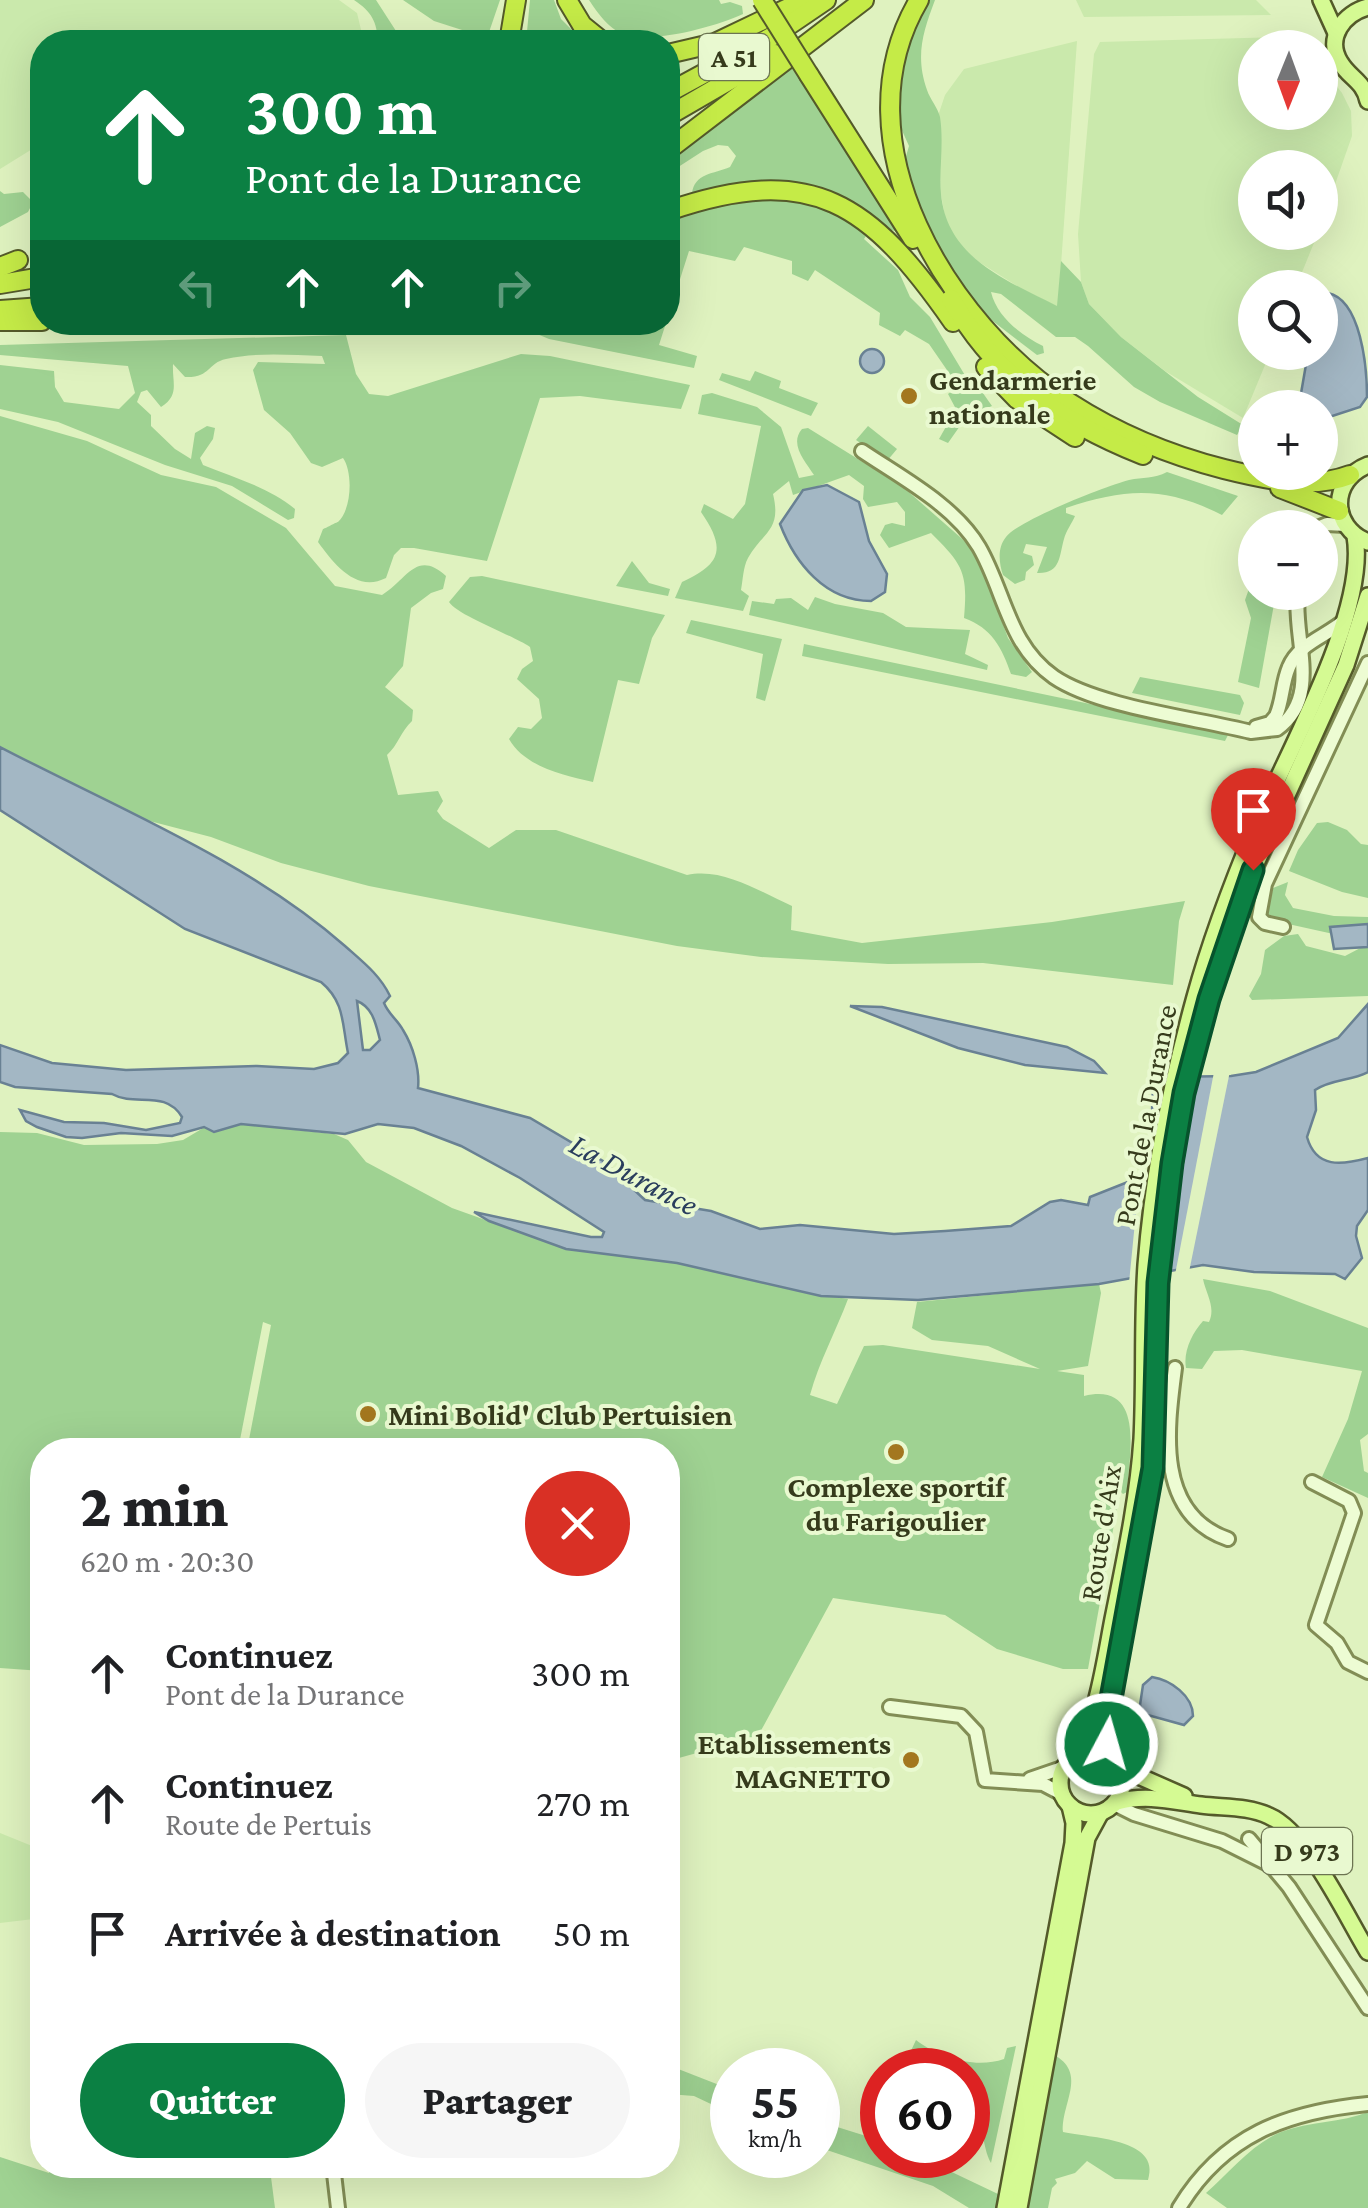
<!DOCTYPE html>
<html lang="fr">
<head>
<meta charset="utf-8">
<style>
  :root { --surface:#fff; --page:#f6f6f6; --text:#202124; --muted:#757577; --accent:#0b8043 }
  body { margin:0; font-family:"Crimson Pro",serif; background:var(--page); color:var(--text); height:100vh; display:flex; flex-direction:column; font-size:38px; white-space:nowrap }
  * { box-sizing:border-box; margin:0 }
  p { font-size:32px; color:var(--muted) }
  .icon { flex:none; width:55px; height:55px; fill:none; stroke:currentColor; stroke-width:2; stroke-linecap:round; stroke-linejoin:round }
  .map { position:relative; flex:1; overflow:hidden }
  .details { position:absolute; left:30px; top:1438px; width:650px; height:740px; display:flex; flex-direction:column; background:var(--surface); border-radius:40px; box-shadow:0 10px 40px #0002 }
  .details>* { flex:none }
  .top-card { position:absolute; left:30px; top:30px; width:650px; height:305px; border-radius:40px; box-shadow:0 10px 40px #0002; background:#0b8043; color:#fff; overflow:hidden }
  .needle { width:65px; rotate:181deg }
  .tools { position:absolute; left:1238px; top:30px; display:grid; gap:20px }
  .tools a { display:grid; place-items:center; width:100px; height:100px; border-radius:50%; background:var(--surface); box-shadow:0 10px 40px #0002; font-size:50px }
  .speed { position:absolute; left:710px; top:2048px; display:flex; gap:20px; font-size:50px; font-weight:700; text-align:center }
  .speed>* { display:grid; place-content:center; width:130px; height:130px; border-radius:50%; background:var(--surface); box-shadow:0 10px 40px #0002; line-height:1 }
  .speed small { font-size:25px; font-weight:400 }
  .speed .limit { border:15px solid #d22; background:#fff; color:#111 }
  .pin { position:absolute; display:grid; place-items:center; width:85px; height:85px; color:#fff; margin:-102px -42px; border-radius:50% 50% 50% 0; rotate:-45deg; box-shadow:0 0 10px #0007 }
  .pin .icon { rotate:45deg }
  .me { position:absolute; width:110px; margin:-55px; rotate:6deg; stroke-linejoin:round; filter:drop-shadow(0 0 8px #0008) }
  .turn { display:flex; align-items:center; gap:35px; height:210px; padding:0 50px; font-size:45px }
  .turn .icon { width:130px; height:130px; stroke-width:2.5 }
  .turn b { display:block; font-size:70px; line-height:85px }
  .lanes { display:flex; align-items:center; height:95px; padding:0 50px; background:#0003; justify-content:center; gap:50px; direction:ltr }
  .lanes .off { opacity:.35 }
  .round { display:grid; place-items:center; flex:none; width:105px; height:105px; border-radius:52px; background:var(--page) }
  .headline { display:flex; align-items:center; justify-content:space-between; height:170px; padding:0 50px }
  h1 { font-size:60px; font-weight:800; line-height:75px }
  .cta { display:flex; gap:20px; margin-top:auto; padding:20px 50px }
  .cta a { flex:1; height:115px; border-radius:60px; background:var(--accent); color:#fff; font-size:40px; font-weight:800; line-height:115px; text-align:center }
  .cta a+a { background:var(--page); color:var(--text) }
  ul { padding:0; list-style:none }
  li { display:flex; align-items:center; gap:30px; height:130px; padding:0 50px }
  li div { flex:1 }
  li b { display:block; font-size:38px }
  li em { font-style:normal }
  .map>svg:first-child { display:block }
</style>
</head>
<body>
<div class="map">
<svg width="1368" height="2208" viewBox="0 0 1368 2208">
  <rect width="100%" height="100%" fill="#dff2bf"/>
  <g fill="#cae9ac">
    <path d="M0 0H339L357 13 364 42H42V143L0 169Z"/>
    <path d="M1076 0H1256L1271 15 1084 17Z"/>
    <path d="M1282 37 1315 41 1316 47 1255 48V112H1320V65L1342 93 1351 111 1352 136 1320 227V168H1255V232L1318 233 1296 287 1255 288V352L1270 353 1243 418 1165 371 1121 337 1089 304 1081 282 1078 234 1094 54 1100 42Z"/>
    <path d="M1077 41 1058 307 1017 286 979 262 955 241 946 223 941 194 939 113 945 95 964 69Z"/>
    <path d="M0 1833 42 1850V1918L0 1923Z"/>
  </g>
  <g fill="#9fd292">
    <path d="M354 0H376L396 31 392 42H378C377 22 372 12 354 0Z"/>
    <path d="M403 0H500L487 38 434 21Z"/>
    <path d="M530 0H554L561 19 584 42H526Z"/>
    <path d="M589 0H719L721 4 730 2 742 6 743 14C714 27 654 44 623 34 609 29 597 12 589 0Z"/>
    <path d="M925 0H935C923 32 915 56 927 90 930 99 938 108 940 117 944 142 939 169 941 194 947 258 1006 280 1057 306L1061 261 1081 282 1089 304 1121 337 1198 397 1243 425 1237 435 1160 402 1134 387 1088 346 1075 337H1056L1001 294 991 292C997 317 1021 335 1043 346L1044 353 1037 355 981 312 958 285 926 233 904 163 909 146 900 126 898 92 904 55Z"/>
    <path d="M790 64 899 232 891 230C822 171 774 175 692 194 694 173 714 174 730 167L736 156 728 146 718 145 703 151 669 173 668 171 680 148Z"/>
    <path d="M0 191 4 194 23 192 33 202 28 212 0 227Z"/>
    <path d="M744 197 802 199 834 211 868 233 864 239 898 270 910 297 930 317 966 377 971 376 992 406 967 416 948 443 939 439 956 409 948 394 958 386 929 344 905 330 900 336 879 325 880 313 815 270 808 281 792 274V261L744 247 735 261 689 251 668 317V218Z"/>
    <path d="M520 323H666L659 345 697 356 694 368 549 339 530 331Z"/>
    <path d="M346 335 356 374 369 394 388 396 521 354 550 356 690 385 681 409 580 396 540 398 487 561 414 548H401L394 555 386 578C356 593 334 564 318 542L323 529C324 529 337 522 338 522 352 509 353 472 343 458L322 467 311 463 290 433 264 410 253 370 258 362 325 364 322 356C290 355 257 352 226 359 207 363 211 378 185 377L173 364C172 383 180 395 161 407L147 390 141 392 137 402 151 415V426L175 449 191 459 195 433 207 426 215 428 213 439 200 458 203 465C235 478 268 487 295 509L294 518 288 520 232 486 165 465 58 422 0 409V365L54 371 55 387 64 402 119 409 135 393 128 366 0 355V345Z"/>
    <path d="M755 371 781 381 779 388 818 403 811 416 719 380 722 373 750 381Z"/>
    <path d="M712 393 757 407 781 427 799 478 814 475C805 461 789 444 802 429L808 428 903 487 968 544 983 569 1008 638 1032 672 1026 677 1011 674C1002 648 992 628 964 618 968 572 963 565 931 533L889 548 880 535 885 525 892 523 905 526V512L897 502 868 507 863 499 864 486 849 475 793 495 789 481 773 494C782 531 763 531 748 558 743 567 743 580 741 590L749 596 743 611 675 598 682 582C722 564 726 548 701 512L704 504 733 519 745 504 761 426 698 414 702 395Z"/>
    <path d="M0 416 87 441 161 475 216 487 286 528 335 586 382 595C407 580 416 549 446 576L443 589 431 593 411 608 403 666 385 687 413 710 412 721C401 731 398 745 387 755L398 795 438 791 443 801 437 811 443 819 489 848 516 830H556L687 875C723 867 760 892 792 906L791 930 862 943 1052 922 1185 901 1179 921 1173 985 983 963 888 964 761 957 677 946 369 886 281 863 211 837 138 818 0 747Z"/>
    <path d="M868 426 897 449 887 461 856 440Z"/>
    <path d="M1167 472 1238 496 1222 515C1164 486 1127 488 1066 508V513L1075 516C1072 523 1066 531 1064 539 1059 556 1061 574 1037 573L1047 547 1026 544 1023 553 1032 556 1034 565 1026 572 1025 580 1015 584 1003 575C999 563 997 548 1006 537 1019 520 1106 486 1129 480 1143 477 1154 479 1167 472Z"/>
    <path d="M632 561 649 583 670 589 668 596 616 586Z"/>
    <path d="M1255 572V592L1276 593 1259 688 1238 682 1251 618 1245 600Z"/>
    <path d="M482 576 665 615 652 638 639 684 618 680 593 782C563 775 525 767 509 739L518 727 531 729 542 718 539 699 517 679 522 669 533 661 530 647C512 635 457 615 449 602L470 577Z"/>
    <path d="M815 597 835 604 883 613 906 627 970 630 965 654 988 665 987 670 749 615 752 601 774 604 776 599 791 598 808 610Z"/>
    <path d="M691 620 782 639 765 701 756 698 763 654 686 633Z"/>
    <path d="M804 644 1229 733 1225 741 802 656Z"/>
    <path d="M1140 677 1240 695 1244 703 1240 715 1132 693Z"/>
    <path d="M1328 822 1347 830 1361 844 1368 845V898L1342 892 1289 871 1298 850 1317 823Z"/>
    <path d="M1288 882 1285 895 1293 908 1334 916 1368 917V933L1347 937 1266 919 1273 888Z"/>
    <path d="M1298 934 1306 946 1345 956 1368 944V996L1252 1000 1249 996 1261 974 1265 950 1284 936Z"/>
    <path d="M241 1124 334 1134 348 1140 366 1162 452 1208 566 1249 677 1263 792 1290 848 1299C836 1331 819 1362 810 1395L837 1404 864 1346 883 1345 1040 1369 988 1346 932 1340 912 1328 917 1302 1099 1284 1101 1293 1088 1366 1057 1371 1084 1375V1396C1146 1381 1129 1456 1127 1492L1123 1494 1120 1491 1088 1669H1063L997 1649 945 1615 833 1598 758 1736 668 1761V1450H247L271 1325 263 1322 238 1450H42V1671L0 1668V1132L37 1133 84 1145 157 1144 183 1140 205 1127 214 1131Z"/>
    <path d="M1203 1279 1270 1291 1368 1328V1434L1360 1440 1364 1471 1368 1473V1498L1322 1477 1348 1419 1362 1371 1242 1350 1214 1351 1202 1369 1186 1368C1183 1352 1192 1333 1203 1321L1209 1322C1216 1307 1206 1294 1203 1279Z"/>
    <path d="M916 2040C939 2058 976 2069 1004 2059L1007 2048 1016 2046 991 2163C981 2145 987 2127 968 2115V2070H902Z"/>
    <path d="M1056 2056C1087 2075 1061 2104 1063 2132 1089 2138 1162 2138 1148 2180L1115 2179 1087 2161 1075 2173 1055 2179 1057 2183 1052 2188 1048 2208H1027Z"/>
    <path d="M668 2065 732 2090V2114L694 2096 668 2094Z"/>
    <path d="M1368 2112V2208H1227L1206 2193C1229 2173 1252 2144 1281 2132 1310 2121 1341 2123 1368 2112Z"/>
    <path d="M818 2121 882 2141V2155H916L998 2194 997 2208H969L933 2186 818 2147Z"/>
    <path d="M0 2157 49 2173 52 2165H226L271 2177 275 2208H0Z"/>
  </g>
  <g fill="#a3b7c4" stroke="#698193" stroke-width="2.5" fill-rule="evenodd">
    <path d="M1328 293C1361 300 1367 367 1367 397L1360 407 1320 420V408L1299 405 1308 353 1320 352 1322 295Z"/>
    <circle cx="872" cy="361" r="12"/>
    <path d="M827 485 859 502 869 541 887 574 885 592 871 601C825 601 795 563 780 524L803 490Z"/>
    <path d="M0 747C115 807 247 860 345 946 363 962 380 975 390 996L384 1003C389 1015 397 1019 403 1030 413 1046 420 1070 418 1088L530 1118 603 1161 645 1200 711 1211 760 1229 800 1225 894 1234 945 1231 1011 1226 1050 1202 1061 1200 1088 1205 1090 1197 1143 1176 1155 1134 1152 1110 1153 1086 1164 1077 1231 1076 1256 1072 1338 1038 1368 1004V1072C1351 1081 1331 1079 1315 1090L1316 1110 1307 1137C1316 1169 1342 1165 1368 1158V1210L1357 1226 1356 1236 1362 1258 1345 1279 1335 1274 1254 1272 1203 1265 1099 1284 918 1300 821 1296 677 1263 566 1249 489 1221 474 1212 591 1237H602L604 1232 520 1178 461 1146 414 1128 378 1124 345 1134 241 1124 214 1132 204 1127 172 1136 121 1133 82 1138 66 1137 37 1127 26 1121 20 1110 64 1122 104 1123 146 1130 180 1123 182 1117C165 1089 135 1107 112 1094L15 1087 0 1082V1045L52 1063 126 1070 257 1066 314 1069 338 1063 348 1053C342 1024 345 1002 321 982L185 929 0 810ZM357 1001C373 1007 376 1025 380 1040L370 1050H363Z"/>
    <path d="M1368 924V947L1334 949 1330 927Z"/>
    <path d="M850 1006 882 1007 1067 1047 1094 1061 1105 1073 1025 1065 958 1048Z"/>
    <path d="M1152 1677C1171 1680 1193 1696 1193 1716L1184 1725 1144 1714 1140 1705 1143 1685Z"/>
  </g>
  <g fill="#dff2bf">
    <path d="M1230 1071 1189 1272 1175 1275 1214 1072Z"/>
    <path d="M1164 1072H1199L1180 1166 1168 1276 1129 1283 1140 1171 1147 1151 1161 1073Z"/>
  </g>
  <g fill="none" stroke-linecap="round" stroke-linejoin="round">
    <defs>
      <g id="minor">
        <path d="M862 451C902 478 954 505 979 547 1005 592 1008 645 1054 677 1098 707 1196 718 1251 732L1277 729C1323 696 1292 637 1298 592"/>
        <path d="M1317 528 1327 524 1345 525"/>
        <path d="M1256 727 1270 723 1276 716C1283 700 1282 683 1289 667 1298 644 1327 636 1345 620"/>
        <path d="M1283 927 1265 923 1259 917 1265 884 1368 663"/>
        <path d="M1175 1368C1167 1429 1155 1514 1228 1539"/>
        <path d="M1312 1482 1349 1501 1354 1513 1316 1625 1337 1643 1348 1662 1368 1672"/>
        <path d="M890 1707 961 1716 976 1732 985 1780 1043 1784 1062 1794"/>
        <path d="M1030 1779 1065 1767"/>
        <path d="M1114 1804 1134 1814 1222 1841 1268 1864"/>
        <path d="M1249 1839 1289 1887 1368 2008"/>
        <path d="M333 2165 338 2208"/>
        <path d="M1179 2208C1223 2135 1286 2112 1368 2104"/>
      </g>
      <g id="major">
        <path d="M1321 0 1336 33"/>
        <path d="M1368 7C1344 13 1325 38 1340 62 1349 78 1364 81 1368 101"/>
        <path d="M1368 465C1330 480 1330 527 1368 542"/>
        <circle cx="1091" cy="1783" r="31"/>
        <path d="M1075 1757C1098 1713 1104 1666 1113 1619 1125 1559 1138 1499 1142 1439 1145 1381 1142 1323 1146 1265 1153 1174 1171 1084 1195 997 1211 938 1233 881 1256 826 1287 753 1368 612 1355 536"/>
        <path d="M1111 1759 1106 1730 1110 1704 1150 1489 1159 1259 1185 1093 1218 968 1253 870 1346 665 1368 596"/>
        <path d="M1118 1767 1184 1796"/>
        <path d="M1117 1802C1146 1794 1172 1801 1201 1805 1224 1808 1248 1806 1269 1816 1307 1832 1346 1916 1368 1952"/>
        <path d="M1005 2208 1073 1843 1074 1823 1070 1806"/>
        <path d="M1019 2208 1087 1838 1100 1814"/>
      </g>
      <g id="highway">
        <path d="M567 0 582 25 603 42"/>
        <path d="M919 0C835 142 949 325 1070 403 1118 434 1169 455 1224 469 1264 479 1311 490 1350 475"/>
        <path d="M509 42 516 0"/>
        <path d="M668 54 715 43 805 0"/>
        <path d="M809 75 913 239"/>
        <path d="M668 93 773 36 826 0"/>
        <path d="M668 116 775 54"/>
        <path d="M668 150 864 0"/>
        <path d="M668 211C813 161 870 203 953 322"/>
        <path d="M0 267 18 260"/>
        <path d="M0 284 42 277"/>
        <path d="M951 299C996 378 1060 422 1143 455"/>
        <path d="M0 310 42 307"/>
        <path d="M0 321H42"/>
        <path d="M986 367 1017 399 1075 437"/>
        <path d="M1280 488 1339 511"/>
      </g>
    </defs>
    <use href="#minor" stroke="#828d55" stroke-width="18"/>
    <use href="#major" stroke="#545a2a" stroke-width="20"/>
    <use href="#highway" stroke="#545a2a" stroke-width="22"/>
    <use href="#minor" stroke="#edfcd3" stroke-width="12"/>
    <use href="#major" stroke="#d5fa93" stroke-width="15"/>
    <use href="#highway" stroke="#c5eb47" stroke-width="18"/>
    <defs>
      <path id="highway-bridge" d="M762 0 809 75"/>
    </defs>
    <use href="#highway-bridge" stroke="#545a2a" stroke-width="22" stroke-linecap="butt"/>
    <use href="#highway-bridge" stroke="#c5eb47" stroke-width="18"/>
  </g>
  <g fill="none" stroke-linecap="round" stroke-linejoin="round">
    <defs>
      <path id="route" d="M1107 1744 1110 1704 1153 1468 1158 1283 1172 1163 1184 1093 1209 999 1253 870"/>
    </defs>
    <use href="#route" stroke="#07532c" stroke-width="25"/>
    <use href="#route" stroke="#0b8043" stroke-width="18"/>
  </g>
  <g fill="#a3771f" stroke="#e9f9d0" stroke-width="4">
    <circle cx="909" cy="396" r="10"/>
    <circle cx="368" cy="1414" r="10"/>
    <circle cx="896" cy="1452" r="10"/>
    <circle cx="911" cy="1760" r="10"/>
  </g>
  <g text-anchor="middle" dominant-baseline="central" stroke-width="8" stroke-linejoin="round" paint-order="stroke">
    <g fill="#e9f9d0" stroke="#6c7452" stroke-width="2.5">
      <rect x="699" y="34" width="70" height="46" rx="8"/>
      <rect x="1262" y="1828" width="90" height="46" rx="8"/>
    </g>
    <g font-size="28" font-weight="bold" fill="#363b1c">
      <text x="734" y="57">A 51</text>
      <text x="1307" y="1851">D 973</text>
    </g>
    <g font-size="30" font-weight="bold" fill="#363b1c" stroke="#e9f9d0" text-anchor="start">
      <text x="929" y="379">Gendarmerie<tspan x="929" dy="34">nationale</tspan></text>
      <text x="388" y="1414">Mini Bolid' Club Pertuisien</text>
      <text x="896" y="1486" text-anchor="middle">Complexe sportif<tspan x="896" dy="34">du Farigoulier</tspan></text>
      <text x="891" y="1743" text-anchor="end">Etablissements<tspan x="891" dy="34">MAGNETTO</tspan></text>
    </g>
    <g font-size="30" fill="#363b1c" stroke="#e9f9d0">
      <text transform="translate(1145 1115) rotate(-79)">Pont de la Durance</text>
      <text transform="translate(1100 1533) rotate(-81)">Route d'Aix</text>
    </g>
    <g font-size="32" font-style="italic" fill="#293d5d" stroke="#e9f9d0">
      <text transform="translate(634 1174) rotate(28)">La Durance</text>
    </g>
  </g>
</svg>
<div class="tools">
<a><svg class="needle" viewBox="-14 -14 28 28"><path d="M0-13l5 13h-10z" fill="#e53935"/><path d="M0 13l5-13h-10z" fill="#757577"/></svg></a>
<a><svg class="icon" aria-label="sound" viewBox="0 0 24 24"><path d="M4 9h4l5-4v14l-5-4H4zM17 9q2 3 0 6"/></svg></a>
<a><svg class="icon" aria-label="search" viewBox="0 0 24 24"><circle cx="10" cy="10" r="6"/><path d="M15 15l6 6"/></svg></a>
<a>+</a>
<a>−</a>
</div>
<div class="speed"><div>55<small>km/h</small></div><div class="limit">60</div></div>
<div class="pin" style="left:1253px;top:870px;background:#d93025"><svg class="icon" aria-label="arrive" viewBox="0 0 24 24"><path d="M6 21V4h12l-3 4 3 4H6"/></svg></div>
<svg class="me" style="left:1107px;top:1744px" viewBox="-20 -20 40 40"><circle r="17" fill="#0b8043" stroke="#fff" stroke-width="3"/><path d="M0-11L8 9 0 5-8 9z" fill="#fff"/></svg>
<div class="top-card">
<div class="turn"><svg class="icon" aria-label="ahead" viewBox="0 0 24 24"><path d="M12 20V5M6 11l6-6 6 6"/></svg><div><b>300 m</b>Pont de la Durance</div></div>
<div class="lanes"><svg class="icon off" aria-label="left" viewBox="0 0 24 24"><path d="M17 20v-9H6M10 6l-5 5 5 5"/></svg><svg class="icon" aria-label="ahead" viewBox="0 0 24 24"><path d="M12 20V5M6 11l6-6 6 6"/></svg><svg class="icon" aria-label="ahead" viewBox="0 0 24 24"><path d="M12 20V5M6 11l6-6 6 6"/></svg><svg class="icon off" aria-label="right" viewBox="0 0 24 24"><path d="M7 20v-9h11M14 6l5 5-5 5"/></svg></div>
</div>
<section class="details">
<div class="headline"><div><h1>2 min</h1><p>620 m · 20:30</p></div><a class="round" style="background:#d93025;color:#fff"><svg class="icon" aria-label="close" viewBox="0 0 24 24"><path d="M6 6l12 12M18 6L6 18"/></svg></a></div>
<ul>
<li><svg class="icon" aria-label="ahead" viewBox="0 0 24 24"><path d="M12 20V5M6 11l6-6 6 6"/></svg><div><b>Continuez</b><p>Pont de la Durance</p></div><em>300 m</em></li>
<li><svg class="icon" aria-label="ahead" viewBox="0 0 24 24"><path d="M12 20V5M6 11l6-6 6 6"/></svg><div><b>Continuez</b><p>Route de Pertuis</p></div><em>270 m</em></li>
<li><svg class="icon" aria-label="arrive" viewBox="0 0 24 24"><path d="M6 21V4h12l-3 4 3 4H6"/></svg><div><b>Arrivée à destination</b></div><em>50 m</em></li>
</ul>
<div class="cta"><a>Quitter</a><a>Partager</a></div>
</section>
</div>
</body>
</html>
